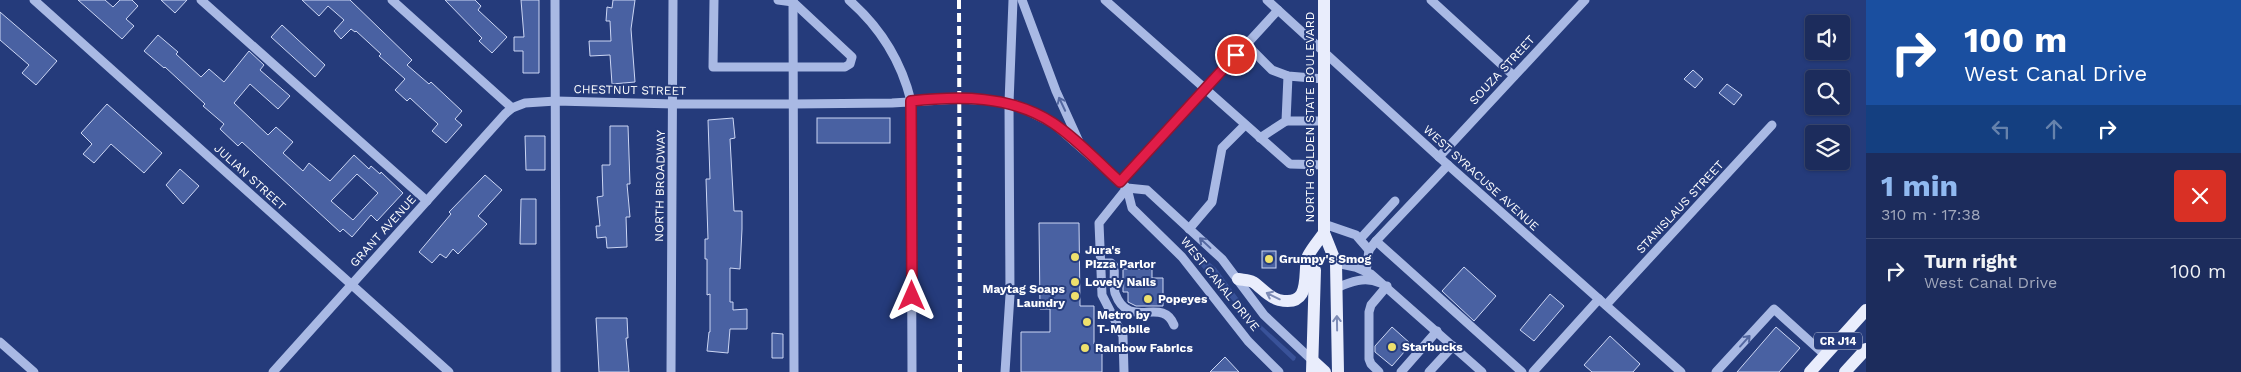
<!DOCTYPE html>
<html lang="en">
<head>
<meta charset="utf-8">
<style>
  :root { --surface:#1c2c5c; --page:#293865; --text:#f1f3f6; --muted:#a0a7bb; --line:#3a4872; --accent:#90b9f0 }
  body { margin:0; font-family:"Work Sans",sans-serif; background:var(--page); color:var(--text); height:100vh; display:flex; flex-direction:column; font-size:19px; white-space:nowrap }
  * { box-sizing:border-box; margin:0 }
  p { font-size:16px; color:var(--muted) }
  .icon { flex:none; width:28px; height:28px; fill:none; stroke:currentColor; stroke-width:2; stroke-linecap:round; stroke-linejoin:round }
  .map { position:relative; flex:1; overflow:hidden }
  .details { display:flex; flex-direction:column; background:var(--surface); width:375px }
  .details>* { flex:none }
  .guide { background:#1a4fa0; color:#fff; overflow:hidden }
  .fabs { position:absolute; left:1805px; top:15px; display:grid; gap:10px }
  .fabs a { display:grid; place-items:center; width:45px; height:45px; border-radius:5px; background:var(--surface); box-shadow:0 1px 4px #0004,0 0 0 1px var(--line); font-size:25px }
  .pin { position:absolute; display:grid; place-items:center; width:42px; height:42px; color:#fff; margin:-21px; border:2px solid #fff; border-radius:50%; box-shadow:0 1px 5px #0007 }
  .me { position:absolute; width:55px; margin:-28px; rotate:0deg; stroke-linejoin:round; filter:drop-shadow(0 0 4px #0008) }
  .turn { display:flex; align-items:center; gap:18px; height:105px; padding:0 15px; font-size:22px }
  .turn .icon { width:65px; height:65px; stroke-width:2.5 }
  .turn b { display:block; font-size:35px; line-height:42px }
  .lanes { display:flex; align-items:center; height:48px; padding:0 15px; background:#0003; justify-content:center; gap:25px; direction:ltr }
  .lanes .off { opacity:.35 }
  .round { display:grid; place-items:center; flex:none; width:52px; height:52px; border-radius:5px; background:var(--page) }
  .headline { display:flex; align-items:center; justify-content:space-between; height:85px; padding:0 15px }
  h1 { font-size:30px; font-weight:700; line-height:38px; color:var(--accent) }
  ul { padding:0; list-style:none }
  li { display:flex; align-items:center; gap:15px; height:65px; padding:0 15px; border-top:1px solid var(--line) }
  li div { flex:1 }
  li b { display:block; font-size:19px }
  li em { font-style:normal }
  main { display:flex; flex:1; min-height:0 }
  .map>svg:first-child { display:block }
</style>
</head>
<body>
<main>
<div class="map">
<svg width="1866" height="372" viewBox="0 0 1866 372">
  <rect width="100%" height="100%" fill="#253b7b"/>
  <path fill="#395299" d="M1184 241 1216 268 1252 317 1296 357 1295 360 1293 361C1253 324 1217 285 1182 244Z"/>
  <g fill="#4961a2" stroke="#ccd6f4" fill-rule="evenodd">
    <path d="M78 0H105L113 7 120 0H132L138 6 126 19 134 26 122 39Z"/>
    <path d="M161 0H187L175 13Z"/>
    <path d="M302 0H350L412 60 407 65 429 84 431 82 462 111 455 119 462 125 446 143 432 131 438 124 410 98 407 101 395 90 405 79 379 56 381 54 356 31 355 32 351 29 341 39 334 31 344 20 328 6 319 16Z"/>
    <path d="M445 0H475L481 6 478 10 507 37 492 53 479 41 482 38Z"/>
    <path d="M521 0H539V73H523V51H514V37H524Z"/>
    <path d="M613 0H635L631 29 635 82 612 84 610 55 590 56 589 41H611L610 21H606L607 7 612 8Z"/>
    <path d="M0 12 57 61 36 85 22 73 29 65 0 40Z"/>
    <path d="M282 25 325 65 315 77 271 37Z"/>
    <path d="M158 35 178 52 176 54 201 77 209 69 224 82 249 51 264 65 260 70 290 96 278 109 250 84 234 103 268 135 276 127 293 142 283 153 303 171 309 163 330 181 354 155 369 169 371 166 380 174 381 172 403 193 377 221 371 215 352 237 343 229 340 232 242 142 238 146 220 129 224 124 203 106 205 104 165 67 164 68 144 51ZM357 174 378 193 353 220 331 201Z"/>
    <path d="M1693 70 1703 79 1695 88 1684 79Z"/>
    <path d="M1727 84 1742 95 1734 105 1719 93Z"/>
    <path d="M107 104 162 153 144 173 111 144 94 163 83 154 92 144 81 133Z"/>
    <path d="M733 118 735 138 730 139 734 211H742V229L740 269 730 268V302H733V310L747 309V329H730L728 353 707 351 709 332H710V294L707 295V259H705V239H708L706 179H710L708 120Z"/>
    <rect x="817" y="118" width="73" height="25"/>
    <path d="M610 126H628L630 184H627L630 217H626L627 247 607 248 606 237 597 238 596 226H600L597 197 603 196 602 165H610Z"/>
    <path d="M525 136H545V170H526Z"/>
    <path d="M180 169 199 186 183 204 166 185Z"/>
    <path d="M485 175 502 190 478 216 487 224 458 254 453 249 446 258 440 254 432 263 419 252 451 214 449 212Z"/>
    <path d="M521 199H536V244H520Z"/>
    <path d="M1039 223H1079L1080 306H1094V344H1102V372H1021V332H1050V309H1040Z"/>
    <rect x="1262" y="251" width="14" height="17"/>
    <path d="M1464 267 1496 296 1474 321 1442 291Z"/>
    <path d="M1123 269H1152V278H1163V306H1136L1128 302V292H1123Z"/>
    <path d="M1550 294 1564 306 1534 341 1520 330Z"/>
    <path d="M596 318H627L628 338H626L629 372H599Z"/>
    <path d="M1392 327 1411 344 1392 366 1375 352V346Z"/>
    <path d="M1776 327 1800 348 1779 372H1737Z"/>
    <path d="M772 333 783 334V358H772Z"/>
    <path d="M1610 336 1640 364 1633 372H1592L1584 365Z"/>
    <path d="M1225 357 1239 372H1210Z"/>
  </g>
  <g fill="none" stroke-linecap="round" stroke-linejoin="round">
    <g stroke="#a9b9e4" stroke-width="9">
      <path d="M34 0 449 372"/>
      <path d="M201 0 427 201"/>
      <path d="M392 0 512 108"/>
      <path d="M555 0 556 372"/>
      <path d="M714 0 713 67H845L850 64 852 57 793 2 778 0"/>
      <path d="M793 0 794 372"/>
      <path d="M849 0C881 28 901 60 911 101L912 372"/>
      <path d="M1022 0 1056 91 1080 144"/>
      <path d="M1105 0 1290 164 1324 165"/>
      <path d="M1267 0 1439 157 1681 372"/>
      <path d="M1431 0 1514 76"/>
      <path d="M1246 44 1272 70 1288 76 1324 79"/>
      <path d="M1286 121H1324"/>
      <path d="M1260 138 1286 121 1288 76"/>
      <path d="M1439 157 1585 0"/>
      <path d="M1120 182 1278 10"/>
      <path d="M1127 188 1132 208 1182 257 1248 341 1279 372"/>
      <path d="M1324 224 1356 235 1369 250"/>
      <path d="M1189 229 1212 202 1222 148 1245 125"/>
      <path d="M1361 238 1395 201"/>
      <path d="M1376 241 1522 372"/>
      <path d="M1101 263H1111L1114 266C1115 274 1113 285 1115 293 1129 332 1162 295 1174 325"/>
      <path d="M1336 263 1355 267 1371 274 1482 372"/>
      <path d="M1366 272 1369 250 1376 241 1448 165"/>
      <path d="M1336 288C1350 282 1365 276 1380 283"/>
      <path d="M1606 305 1772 125"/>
      <path d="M0 342 34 372"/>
      <path d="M273 372 505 114 512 108 525 103 556 101 674 104H793L892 103 959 99 996 101 1016 105 1054 124 1127 188 1147 190 1222 259 1264 315 1313 361"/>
      <path d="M671 372 673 0"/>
      <path d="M1005 372 1010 295 1009 103 1013 0"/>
      <path d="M1124 372 1123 336 1102 295 1099 223 1127 188"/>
      <path d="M1379 372 1371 364 1369 359V312L1371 305 1387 286"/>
      <path d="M1401 372 1437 331"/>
      <path d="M1429 372 1453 346"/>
      <path d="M1533 372 1599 299"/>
      <path d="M1716 372 1774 309 1825 355"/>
    </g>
    <g stroke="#e9edfc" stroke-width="12">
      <path d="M1324 0V233L1336 263 1338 372"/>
      <path d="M1238 279C1243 280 1249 280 1253 282 1262 288 1268 297 1279 300 1314 308 1302 270 1308 256 1312 248 1319 240 1324 233"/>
      <path d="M1313 361 1325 372"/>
      <path d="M1312 372 1315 270"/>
      <path d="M1810 372 1866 310"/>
      <path d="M1845 372 1866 349"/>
    </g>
    <path stroke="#fff" stroke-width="4" stroke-dasharray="9 4" stroke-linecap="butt" d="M959 0 960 372"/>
  </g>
  <defs><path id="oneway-shaft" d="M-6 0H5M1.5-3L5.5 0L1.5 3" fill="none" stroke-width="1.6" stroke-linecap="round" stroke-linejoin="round" transform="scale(1.25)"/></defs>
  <g stroke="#5367a0">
    <use href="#oneway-shaft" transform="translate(1062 104) rotate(-115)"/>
    <use href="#oneway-shaft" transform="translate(1205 243) rotate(-137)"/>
    <use href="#oneway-shaft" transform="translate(1745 341) rotate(-48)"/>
  </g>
  <g stroke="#7d8bb5">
    <use href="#oneway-shaft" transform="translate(1273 296) rotate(-154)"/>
    <use href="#oneway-shaft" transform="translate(1337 323) rotate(-91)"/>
  </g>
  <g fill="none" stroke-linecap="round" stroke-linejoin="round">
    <defs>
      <path id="route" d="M912 296 911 101C959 96 1011 95 1053 123 1077 139 1098 162 1120 182L1236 55"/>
    </defs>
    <use href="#route" stroke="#92132f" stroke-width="12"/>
    <use href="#route" stroke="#e11d48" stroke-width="9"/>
  </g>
  <g fill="#eee06d" stroke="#253b7b" stroke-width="2">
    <circle cx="1075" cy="257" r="5"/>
    <circle cx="1269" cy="259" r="5"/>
    <circle cx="1075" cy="282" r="5"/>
    <circle cx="1075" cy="296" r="5"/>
    <circle cx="1148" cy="299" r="5"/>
    <circle cx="1087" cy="322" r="5"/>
    <circle cx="1392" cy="347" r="5"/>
    <circle cx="1085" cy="348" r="5"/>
  </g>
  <g text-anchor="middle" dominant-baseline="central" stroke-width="4" stroke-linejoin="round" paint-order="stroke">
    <rect fill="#253b7b" stroke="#bec4d7" stroke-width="1" x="1814" y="332.5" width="48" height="17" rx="4"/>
    <g font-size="11" font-weight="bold" fill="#fff">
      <text x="1838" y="341">CR J14</text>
    </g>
    <g font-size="12" fill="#fff" stroke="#253b7b">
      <text transform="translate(1502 70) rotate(-47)">SOUZA STREET</text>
      <text transform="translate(630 90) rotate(1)">CHESTNUT STREET</text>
      <text transform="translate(1310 117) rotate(-90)">NORTH GOLDEN STATE BOULEVARD</text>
      <text transform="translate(250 177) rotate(42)">JULIAN STREET</text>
      <text transform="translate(1481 178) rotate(42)">WEST SYRACUSE AVENUE</text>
      <text transform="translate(660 186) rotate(-89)">NORTH BROADWAY</text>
      <text transform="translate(1680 207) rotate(-47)">STANISLAUS STREET</text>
      <text transform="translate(383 231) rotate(-48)">GRANT AVENUE</text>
      <text transform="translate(1220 284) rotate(51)">WEST CANAL DRIVE</text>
    </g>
    <g font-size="12" font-weight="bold" fill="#fff" stroke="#253b7b" text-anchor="start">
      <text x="1085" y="250">Jura's<tspan x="1085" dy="14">Pizza Parlor</tspan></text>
      <text x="1279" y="259">Grumpy's Smog</text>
      <text x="1085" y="282">Lovely Nails</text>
      <text x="1065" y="289" text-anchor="end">Maytag Soaps<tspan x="1065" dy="14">Laundry</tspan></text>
      <text x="1158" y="299">Popeyes</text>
      <text x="1097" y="315">Metro by<tspan x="1097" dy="14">T-Mobile</tspan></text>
      <text x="1402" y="347">Starbucks</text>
      <text x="1095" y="348">Rainbow Fabrics</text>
    </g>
  </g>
</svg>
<div class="fabs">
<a><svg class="icon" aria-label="sound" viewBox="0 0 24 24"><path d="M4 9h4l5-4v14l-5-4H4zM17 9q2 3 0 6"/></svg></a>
<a><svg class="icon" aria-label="search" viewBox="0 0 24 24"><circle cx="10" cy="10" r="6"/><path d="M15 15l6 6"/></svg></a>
<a><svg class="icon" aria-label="layers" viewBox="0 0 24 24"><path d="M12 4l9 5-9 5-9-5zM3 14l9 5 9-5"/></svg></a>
</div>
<div class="pin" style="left:1236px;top:55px;background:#d93025"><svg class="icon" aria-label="arrive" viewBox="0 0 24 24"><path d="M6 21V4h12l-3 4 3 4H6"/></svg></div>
<svg class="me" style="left:912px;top:296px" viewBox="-20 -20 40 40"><path d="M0-17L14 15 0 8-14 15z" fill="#e11d48" stroke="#fff" stroke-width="4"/></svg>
</div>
<section class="details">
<div class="guide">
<div class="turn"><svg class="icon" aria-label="right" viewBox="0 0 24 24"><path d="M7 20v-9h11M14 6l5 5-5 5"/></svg><div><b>100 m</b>West Canal Drive</div></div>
<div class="lanes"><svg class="icon off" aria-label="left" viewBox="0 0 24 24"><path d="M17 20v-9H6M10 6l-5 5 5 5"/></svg><svg class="icon off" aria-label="ahead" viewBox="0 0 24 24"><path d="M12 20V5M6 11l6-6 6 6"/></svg><svg class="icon" aria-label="right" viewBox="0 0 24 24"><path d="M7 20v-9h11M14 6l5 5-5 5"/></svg></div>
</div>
<div class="headline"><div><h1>1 min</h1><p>310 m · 17:38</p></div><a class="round" style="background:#d93025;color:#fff"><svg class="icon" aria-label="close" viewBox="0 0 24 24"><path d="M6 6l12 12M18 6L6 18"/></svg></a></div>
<ul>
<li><svg class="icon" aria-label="right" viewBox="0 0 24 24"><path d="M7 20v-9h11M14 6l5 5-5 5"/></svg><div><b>Turn right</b><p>West Canal Drive</p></div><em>100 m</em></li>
</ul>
</section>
</main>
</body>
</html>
